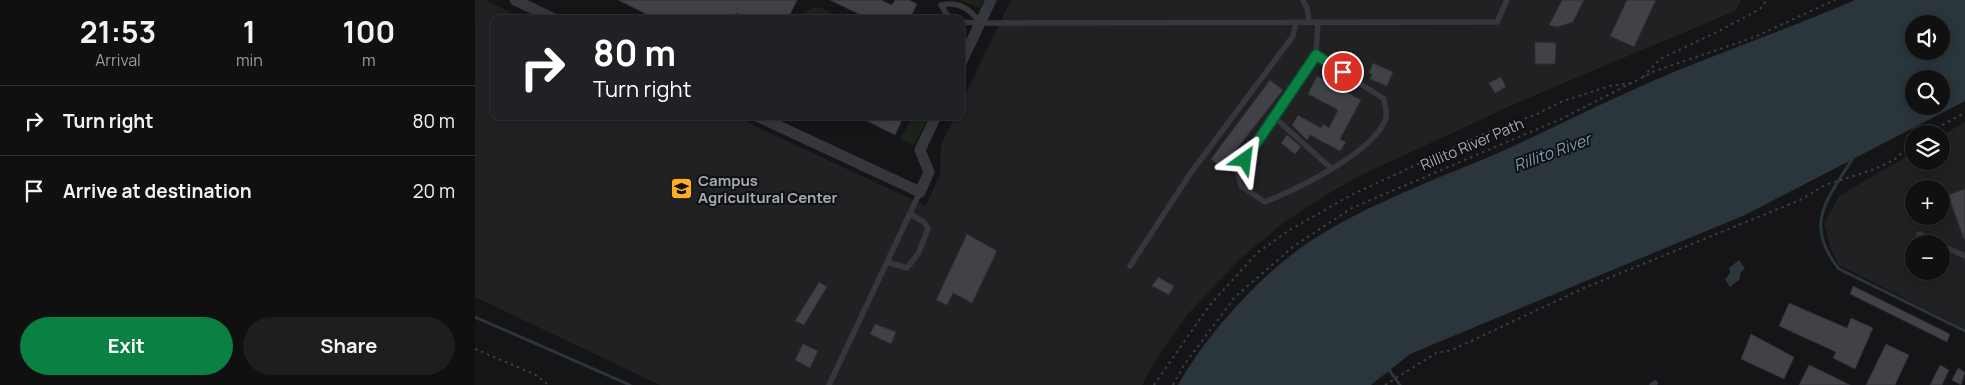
<!DOCTYPE html>
<html lang="en">
<head>
<meta charset="utf-8">
<style>
  :root { --surface:#101011; --page:#1e1e1f; --text:#f1f3f6; --muted:#9c9d9f; --line:#303031; --accent:#0b8043 }
  body { margin:0; font-family:Manrope,sans-serif; background:var(--page); color:var(--text); height:100vh; display:flex; flex-direction:column; font-size:19px; white-space:nowrap }
  * { box-sizing:border-box; margin:0 }
  p { font-size:16px; color:var(--muted) }
  .icon { flex:none; width:28px; height:28px; fill:none; stroke:currentColor; stroke-width:2; stroke-linecap:round; stroke-linejoin:round }
  .map { position:relative; flex:1; overflow:hidden }
  .side { display:flex; flex-direction:column; background:var(--surface); width:475px }
  .side>* { flex:none }
  .banner { position:absolute; left:15px; top:15px; width:475px; height:105px; border-radius:10px; box-shadow:0 2px 12px #0003,0 0 0 1px var(--line); background:#202124; color:#fff; overflow:hidden }
  .buttons { position:absolute; left:1430px; top:15px; display:grid; gap:10px }
  .buttons a { display:grid; place-items:center; width:45px; height:45px; border-radius:50%; background:var(--surface); box-shadow:0 2px 12px #0003,0 0 0 1px var(--line); font-size:25px }
  .pin { position:absolute; display:grid; place-items:center; width:42px; height:42px; color:#fff; margin:-21px; border:2px solid #fff; border-radius:50%; box-shadow:0 1px 5px #0007 }
  .me { position:absolute; width:55px; margin:-28px; rotate:31deg; stroke-linejoin:round; filter:drop-shadow(0 0 4px #0008) }
  .turn { display:flex; align-items:center; gap:18px; height:105px; padding:0 20px; font-size:22px }
  .turn .icon { width:65px; height:65px; stroke-width:2.5 }
  .turn b { display:block; font-size:35px; line-height:42px }
  .eta { display:flex; justify-content:space-evenly; align-items:center; height:85px; text-align:center }
  .eta b { font-size:30px; font-weight:700; line-height:35px }
  .cta { display:flex; gap:10px; margin-top:auto; padding:10px 20px }
  .cta a { flex:1; height:58px; border-radius:30px; background:var(--accent); color:#fff; font-size:20px; font-weight:700; line-height:58px; text-align:center }
  .cta a+a { background:var(--page); color:var(--text) }
  ul { padding:0; list-style:none }
  li { display:flex; align-items:center; gap:15px; height:70px; padding:0 20px; border-top:1px solid var(--line) }
  li div { flex:1 }
  li b { display:block; font-size:19px }
  li em { font-style:normal }
  main { display:flex; flex:1; min-height:0 }
  .map>svg:first-child { display:block }
</style>
</head>
<body>
<main>
<section class="side">
<div class="eta">
<div><b>21:53</b><p>Arrival</p></div>
<div><b>1</b><p>min</p></div>
<div><b>100</b><p>m</p></div>
</div>
<ul>
<li><svg class="icon" aria-label="right" viewBox="0 0 24 24"><path d="M7 20v-9h11M14 6l5 5-5 5"/></svg><div><b>Turn right</b></div><em>80 m</em></li>
<li><svg class="icon" aria-label="arrive" viewBox="0 0 24 24"><path d="M6 21V4h12l-3 4 3 4H6"/></svg><div><b>Arrive at destination</b></div><em>20 m</em></li>
</ul>
<div class="cta"><a>Exit</a><a>Share</a></div>
</section>
<div class="map">
<svg width="1490" height="385" viewBox="0 0 1490 385">
  <rect width="100%" height="100%" fill="#151517"/>
  <g fill="#212124" fill-rule="evenodd">
    <path d="M0 0H10L50 19H19V116H259L451 206 465 174 466 145 480 116H486V103L536 0H1266L1260 11 1046 101 878 179 843 200 808 223 765 259 713 314 682 358 667 385H185L0 297Z"/>
    <path d="M1490 122V329L1364 265 1356 250 1349 224 1364 196 1439 152V161H1466V136ZM1439 189H1466V216H1439ZM1439 244H1466V271H1439Z"/>
  </g>
  <g fill="#1b231b">
    <path d="M484 0H509L505 8Z"/>
    <path d="M338 7 347 8 367 19H327L328 14Z"/>
    <path d="M438 116H454L439 145 425 139Z"/>
  </g>
  <g fill="#2a353c" fill-rule="evenodd">
    <path d="M1380 0H1490V101L1270 215 935 354 896 385H703C731 335 786 274 834 242 895 202 966 178 1032 149 1095 120 1157 88 1221 63 1274 42 1327 23 1380 0ZM1439 24H1466V51H1439ZM1439 79H1466V106H1439Z"/>
    <path d="M1264 260 1270 269 1266 272 1264 280 1255 287 1250 279 1255 273 1254 268Z"/>
  </g>
  <g fill="none" stroke-linecap="round" stroke-linejoin="round">
    <g stroke="#2a353c" stroke-width="3">
      <path d="M1378 154V158C1352 200 1328 224 1364 269L1490 331"/>
      <path d="M0 317 155 385"/>
      <path d="M912 367 925 385"/>
    </g>
  </g>
  <g fill="#414247" stroke="#2f2f33">
    <path d="M143 0H322L313 19H272L261 13 258 19H181Z"/>
    <path d="M355 0H406L417 5 420 0H434L442 4 435 19H394Z"/>
    <path d="M1087 0H1109L1098 22 1082 27 1074 25Z"/>
    <path d="M1152 0H1181L1159 47 1135 36Z"/>
    <path d="M1060 42 1081 43 1080 64H1060Z"/>
    <path d="M898 63 918 72 912 86 895 79 897 74 894 73Z"/>
    <path d="M842 76 886 100 865 139 871 142 865 151 835 135 832 140 817 125 823 115 846 128 848 124 854 128 863 110 833 94Z"/>
    <path d="M1026 77 1031 87 1020 93 1014 83Z"/>
    <path d="M795 80 808 90 747 168 736 159Z"/>
    <path d="M382 116H402L408 119 410 116H429L420 135Z"/>
    <path d="M812 135 826 147 820 154 806 143Z"/>
    <path d="M1490 189V239H1489L1473 195Z"/>
    <path d="M492 234 522 251 497 303 478 293 472 305 461 300Z"/>
    <path d="M683 277 699 286 694 295 677 286Z"/>
    <path d="M344 282 352 287 329 325 320 321Z"/>
    <path d="M1378 286 1475 334 1472 342 1375 294Z"/>
    <path d="M1314 303 1372 328 1376 318 1398 328 1380 369 1358 358 1361 352 1304 326Z"/>
    <path d="M400 324 421 332 416 344 395 334Z"/>
    <path d="M1276 334 1319 357 1309 379 1266 359Z"/>
    <path d="M328 344 343 351 335 368 320 360Z"/>
    <path d="M1411 344 1434 355 1420 385H1391Z"/>
    <path d="M1334 365 1355 375 1375 385H1324Z"/>
    <path d="M1465 365 1474 370 1467 385H1455Z"/>
    <path d="M1483 368 1490 372 1486 385 1477 380Z"/>
  </g>
  <g fill="none" stroke-linecap="round" stroke-linejoin="round">
    <g stroke="#3b3e44" stroke-width="2" stroke-dasharray="2.5 4" stroke-linecap="butt">
      <path d="M1168 77 1185 59 1242 32 1285 9 1292 0"/>
      <path d="M1450 134 1490 113"/>
      <path d="M0 349 59 374 74 385"/>
      <path d="M679 385 734 306 782 253 813 231 876 195 1006 135 1062 114 1088 101 1135 86 1157 83"/>
      <path d="M698 385 709 365 760 297 819 246 877 208 1086 119 1180 71 1277 38 1360 0"/>
      <path d="M910 385 961 353 977 350 1109 288 1325 200 1350 185 1400 169 1419 160 1439 141"/>
    </g>
    <g stroke="#36373d" stroke-width="5.5">
      <path d="M828 0 832 8 834 22"/>
      <path d="M479 19 472 15 466 5C484 1 495 9 505 23L486 22"/>
      <path d="M505 23 1022 22 1032 0"/>
      <path d="M841 55 909 99C910 104 912 113 911 118 900 152 822 189 790 202L766 186 763 173 777 146 841 55 843 22"/>
      <path d="M798 116 857 169"/>
      <path d="M1444 234 1464 244"/>
      <path d="M1466 245 1490 256"/>
      <path d="M412 262 432 268 443 254 453 229 449 222 435 214"/>
      <path d="M655 266 715 174 818 36 821 22"/>
      <path d="M354 385 445 192"/>
      <path d="M1177 385 1180 383"/>
    </g>
    <g stroke="#36373d" stroke-width="11">
      <path d="M40 0 79 19"/>
      <path d="M486 63 516 0"/>
      <path d="M282 116 445 192 454 172 445 150 461 116"/>
    </g>
  </g>
  <g fill="none" stroke-linecap="round" stroke-linejoin="round">
    <defs>
      <path id="route" d="M770 160 841 55 868 72"/>
    </defs>
    <use href="#route" stroke="#07532c" stroke-width="12"/>
    <use href="#route" stroke="#0b8043" stroke-width="9"/>
  </g>
  <defs>
    <symbol id="university-square" viewBox="-11 -11 22 22"><rect x="-9" y="-9" width="18" height="18" rx="4" fill="#ffad25" stroke="#101012"/><path d="M0-5L7-2L0 1L-7-2ZM-4 1L0 2.5L4 1V4Q0 6-4 4Z" fill="#111"/></symbol>
  </defs>
  <g fill-rule="evenodd">
    <use href="#university-square" x="194" y="176" width="25" height="25"/>
  </g>
  <g text-anchor="middle" dominant-baseline="central" stroke-width="4" stroke-linejoin="round" paint-order="stroke">
    <g font-size="15" fill="#a5acb9" stroke="#101012">
      <text transform="translate(997 144) rotate(-23)">Rillito River Path</text>
    </g>
    <g font-size="15" font-weight="bold" fill="#a5acb9" stroke="#101012" text-anchor="start">
      <text x="223" y="180">Campus<tspan x="223" dy="17">Agricultural Center</tspan></text>
    </g>
    <g font-size="16" font-style="italic" fill="#799cb7" stroke="#101012">
      <text transform="translate(1077 152) rotate(-20)">Rillito River</text>
    </g>
  </g>
</svg>
<div class="buttons">
<a><svg class="icon" aria-label="sound" viewBox="0 0 24 24"><path d="M4 9h4l5-4v14l-5-4H4zM17 9q2 3 0 6"/></svg></a>
<a><svg class="icon" aria-label="search" viewBox="0 0 24 24"><circle cx="10" cy="10" r="6"/><path d="M15 15l6 6"/></svg></a>
<a><svg class="icon" aria-label="layers" viewBox="0 0 24 24"><path d="M12 4l9 5-9 5-9-5zM3 14l9 5 9-5"/></svg></a>
<a>+</a>
<a>−</a>
</div>
<div class="pin" style="left:868px;top:72px;background:#d93025"><svg class="icon" aria-label="arrive" viewBox="0 0 24 24"><path d="M6 21V4h12l-3 4 3 4H6"/></svg></div>
<svg class="me" style="left:770px;top:160px" viewBox="-20 -20 40 40"><path d="M0-17L14 15 0 8-14 15z" fill="#0b8043" stroke="#fff" stroke-width="4"/></svg>
<div class="banner">
<div class="turn"><svg class="icon" aria-label="right" viewBox="0 0 24 24"><path d="M7 20v-9h11M14 6l5 5-5 5"/></svg><div><b>80 m</b>Turn right</div></div>
</div>
</div>
</main>
</body>
</html>
